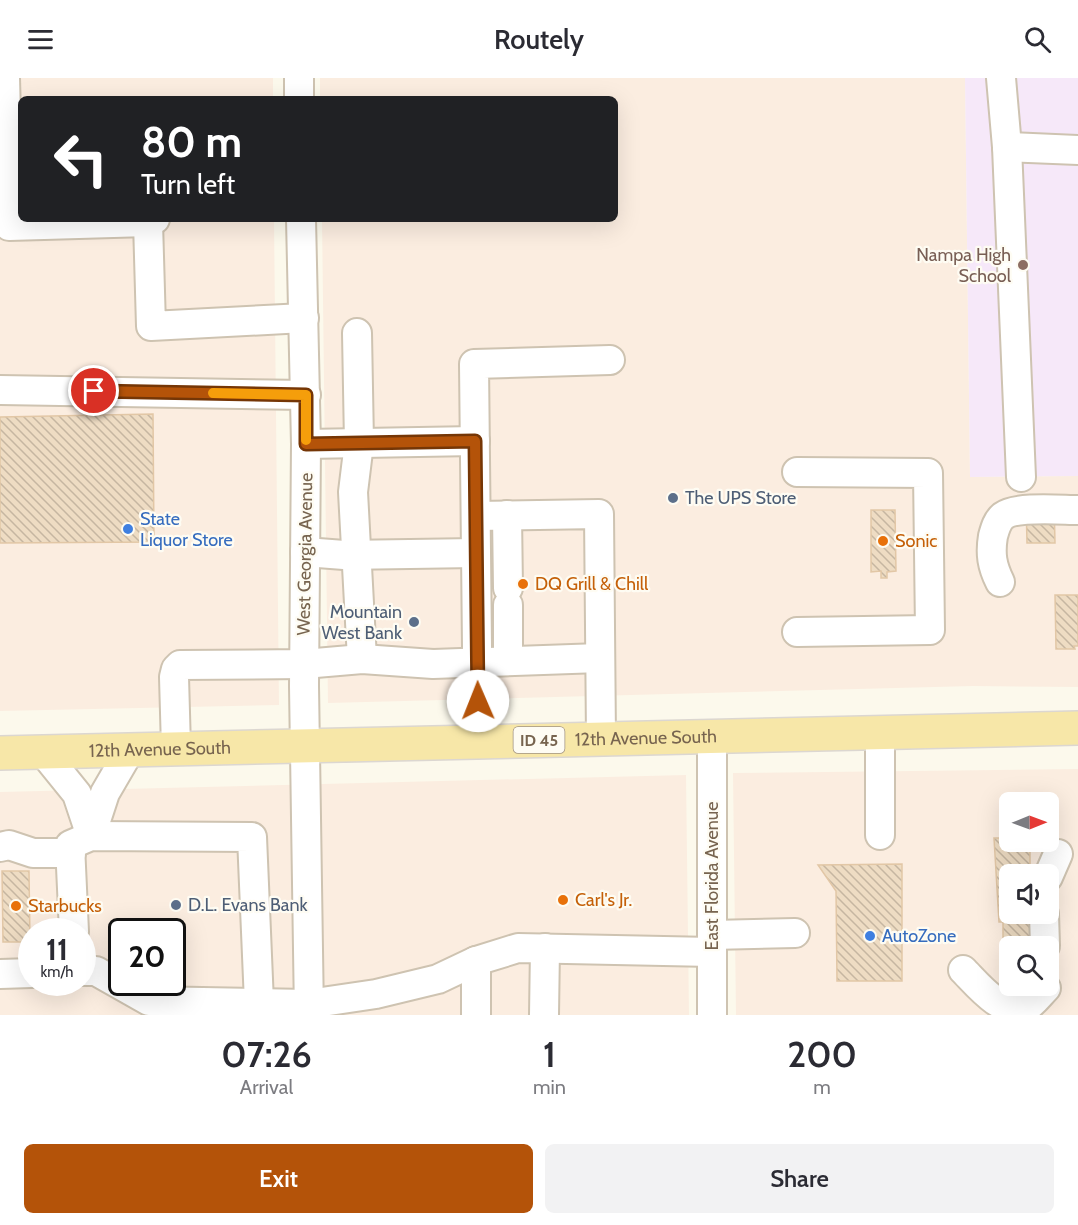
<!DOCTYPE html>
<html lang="en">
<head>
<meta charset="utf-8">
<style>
  :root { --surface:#fff; --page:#f2f2f3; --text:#2b2b33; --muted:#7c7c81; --accent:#b45309 }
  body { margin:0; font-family:Cabin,sans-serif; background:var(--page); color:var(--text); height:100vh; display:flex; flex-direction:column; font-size:22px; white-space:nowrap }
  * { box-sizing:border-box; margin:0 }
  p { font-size:20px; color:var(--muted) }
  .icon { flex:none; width:33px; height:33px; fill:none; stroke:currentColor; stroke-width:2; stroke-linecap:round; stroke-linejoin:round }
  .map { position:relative; height:937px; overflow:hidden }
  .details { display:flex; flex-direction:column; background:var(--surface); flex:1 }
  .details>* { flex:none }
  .banner { position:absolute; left:18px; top:18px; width:600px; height:126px; border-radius:9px; box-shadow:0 6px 24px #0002; background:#202124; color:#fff; overflow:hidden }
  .needle { width:39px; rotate:89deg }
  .tools { position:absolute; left:999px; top:714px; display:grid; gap:12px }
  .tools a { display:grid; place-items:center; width:60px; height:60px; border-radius:9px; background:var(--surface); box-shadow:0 6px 24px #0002; font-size:30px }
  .speed { position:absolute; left:18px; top:840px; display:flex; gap:12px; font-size:30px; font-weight:700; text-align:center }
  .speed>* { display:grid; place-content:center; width:78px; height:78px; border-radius:50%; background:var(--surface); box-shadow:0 6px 24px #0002; line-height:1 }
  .speed small { font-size:15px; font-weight:400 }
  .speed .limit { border:3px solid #111; border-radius:9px; background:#fff; color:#111 }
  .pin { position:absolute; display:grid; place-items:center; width:51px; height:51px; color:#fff; margin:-26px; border:3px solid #fff; border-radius:50%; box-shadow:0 2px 6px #0007 }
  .me { position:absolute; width:66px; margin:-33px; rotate:359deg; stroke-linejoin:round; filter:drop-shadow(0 0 4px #0008) }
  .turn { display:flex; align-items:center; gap:21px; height:126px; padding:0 24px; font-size:27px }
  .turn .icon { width:78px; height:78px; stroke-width:2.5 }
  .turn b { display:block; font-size:42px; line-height:51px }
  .eta { display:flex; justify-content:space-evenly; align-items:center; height:102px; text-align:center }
  .eta b { font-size:36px; font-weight:600; line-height:42px }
  .button { display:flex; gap:12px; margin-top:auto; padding:12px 24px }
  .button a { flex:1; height:69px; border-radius:9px; background:var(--accent); color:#fff; font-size:24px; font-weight:600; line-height:69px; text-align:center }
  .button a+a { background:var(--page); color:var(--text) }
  header { display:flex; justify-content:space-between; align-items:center; height:78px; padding:0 24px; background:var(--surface); font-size:27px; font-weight:600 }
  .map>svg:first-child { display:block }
</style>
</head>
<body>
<header><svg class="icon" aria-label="menu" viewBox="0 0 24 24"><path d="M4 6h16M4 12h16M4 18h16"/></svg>Routely<svg class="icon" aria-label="search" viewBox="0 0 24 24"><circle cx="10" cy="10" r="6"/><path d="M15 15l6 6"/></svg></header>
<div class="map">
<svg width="1078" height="937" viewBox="0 0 1078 937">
  <defs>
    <pattern id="building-back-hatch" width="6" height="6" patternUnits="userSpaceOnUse" patternTransform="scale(1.5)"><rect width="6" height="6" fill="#eedcc3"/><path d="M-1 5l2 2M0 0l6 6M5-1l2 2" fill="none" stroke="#c6b6a1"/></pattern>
  </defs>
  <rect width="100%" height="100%" fill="#fcf9ec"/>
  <g fill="#fbede0" fill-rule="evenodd">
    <path d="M0 0H273V21H21V141H274L279 627 0 633Z"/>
    <path d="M320 0H965L970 399 1078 398V609L973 608 328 625 322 141H615V21H320Z"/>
    <path d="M1078 691V937H736L733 695ZM1010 724H1048V764H1010ZM1010 796H1048V836H1010ZM1010 868H1048V908H1010Z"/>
    <path d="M686 697 689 937H0V714ZM32 854H82V904H32ZM122 854H172V904H122Z"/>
  </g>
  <path fill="#f6e8f9" d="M965 0H1078V398L970 399Z"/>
  <g fill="url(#building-back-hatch)" stroke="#e2c7a6" stroke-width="1.5">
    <path d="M153 336 154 464 0 465V339Z"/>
    <path d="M1054 422 1055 465H1027L1026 423Z"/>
    <path d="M871 432H895L896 493 887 494V500H881V493L871 494Z"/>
    <path d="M1055 517H1078V568H1074L1075 571H1056Z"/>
    <path d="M994 760H1010V764H1030V796H1010V836H1036L1037 868H1010V891H1003V844H999Z"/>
    <path d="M902 786V903H837L836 813 818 787Z"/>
    <path d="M2 793H29L30 864H3Z"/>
  </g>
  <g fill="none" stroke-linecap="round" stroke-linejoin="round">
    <defs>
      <g id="minor">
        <path d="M5 0 9 148 148 144 155 141"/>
        <path d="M299 0V21"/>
        <path d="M1001 0 1007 69 1021 399"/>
        <path d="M1007 69 1078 72"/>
        <path d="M301 141 306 366 304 608 309 937"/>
        <path d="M148 144 151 248 304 240"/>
        <path d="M357 255 359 365 353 414 362 581"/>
        <path d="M0 312 306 317"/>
        <path d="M306 366 475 363"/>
        <path d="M797 394 928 395 930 552 797 554"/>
        <path d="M507 437 508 510"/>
        <path d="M476 438 599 436 601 661"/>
        <path d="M305 474 344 477 476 475"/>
        <path d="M1000 504C992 488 990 476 993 458 995 451 997 443 1003 438 1016 428 1061 432 1078 432"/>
        <path d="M508 527V582"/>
        <path d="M478 663 474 286 610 282"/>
        <path d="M176 670 174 599 176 591 180 587 304 586 362 581 433 586 600 580"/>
        <path d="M43 674 77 716 91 758 105 715 130 672"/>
        <path d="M880 757V655"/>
        <path d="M0 769 9 767 33 775H71"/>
        <path d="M1048 799 1058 776"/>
        <path d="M1044 836 1045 868"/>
        <path d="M74 854 70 767 91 758 252 759 259 925"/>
        <path d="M712 857 795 855"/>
        <path d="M476 883V937"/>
        <path d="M963 892C977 906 1001 937 1025 930 1032 927 1040 916 1046 910"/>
        <path d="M82 893H96L149 923 308 926 376 916 438 901 476 883 518 870 712 874"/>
        <path d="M0 896 32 895"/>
        <path d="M544 937 545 870"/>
        <path d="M712 937V659"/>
      </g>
      <g id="major">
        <path id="s1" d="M0 675 1078 650"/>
      </g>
    </defs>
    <use href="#minor" stroke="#cec3b1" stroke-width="32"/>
    <use href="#major" stroke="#dcd7d1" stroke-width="36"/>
    <use href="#minor" stroke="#fff" stroke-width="28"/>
    <use href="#major" stroke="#f7e7a8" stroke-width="33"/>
  </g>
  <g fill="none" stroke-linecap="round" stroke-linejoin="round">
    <defs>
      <path id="route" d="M94 313 306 317V366L475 363 478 623"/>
    </defs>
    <use href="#route" stroke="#753606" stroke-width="15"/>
    <use href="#route" stroke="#b45309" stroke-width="10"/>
    <path stroke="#f59e0b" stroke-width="10" d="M213 315 306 317V362"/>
  </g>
  <circle fill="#8d6e63" stroke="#fefcf3" stroke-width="2" cx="1023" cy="187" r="6"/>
  <g fill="#5c6f8a" stroke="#fefcf3" stroke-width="2">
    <circle cx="673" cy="420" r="6"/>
    <circle cx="414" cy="544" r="6"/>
    <circle cx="176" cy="827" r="6"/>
  </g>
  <g fill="#3f7fe0" stroke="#fefcf3" stroke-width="2">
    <circle cx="128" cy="451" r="6"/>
    <circle cx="870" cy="858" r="6"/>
  </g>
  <g fill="#e8710a" stroke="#fefcf3" stroke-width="2">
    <circle cx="883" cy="463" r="6"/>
    <circle cx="523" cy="506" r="6"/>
    <circle cx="563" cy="822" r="6"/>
    <circle cx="16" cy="828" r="6"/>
  </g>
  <g text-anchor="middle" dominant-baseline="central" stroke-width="4.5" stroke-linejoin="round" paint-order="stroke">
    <rect fill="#fefcf3" stroke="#a09280" stroke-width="1.5" x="513.5" y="649" width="51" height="26" rx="4.5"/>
    <g font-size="16" font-weight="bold" fill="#77644f">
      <text x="539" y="662">ID 45</text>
    </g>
    <g font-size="18" fill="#785e54" stroke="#fefcf3" text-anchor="end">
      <text x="1011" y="177">Nampa High<tspan x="1011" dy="21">School</tspan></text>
    </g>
    <g font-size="18" fill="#4e5e75" stroke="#fefcf3" text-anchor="start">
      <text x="685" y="420">The UPS Store</text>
      <text x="402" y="534" text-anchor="end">Mountain<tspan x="402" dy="21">West Bank</tspan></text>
      <text x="188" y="827">D.L. Evans Bank</text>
    </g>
    <g font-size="18" fill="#366cbe" stroke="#fefcf3" text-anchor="start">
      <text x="140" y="441">State<tspan x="140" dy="21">Liquor Store</tspan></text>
      <text x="882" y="858">AutoZone</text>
    </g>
    <g font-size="18" fill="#c56008" stroke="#fefcf3" text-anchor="start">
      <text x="895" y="463">Sonic</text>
      <text x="535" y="506">DQ Grill &amp; Chill</text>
      <text x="575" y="822">Carl's Jr.</text>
      <text x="28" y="828">Starbucks</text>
    </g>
    <g font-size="18" fill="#77644f" stroke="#fefcf3">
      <text transform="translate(305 476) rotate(-89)">West Georgia Avenue</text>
      <text stroke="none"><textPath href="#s1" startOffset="646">12th Avenue South</textPath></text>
      <text stroke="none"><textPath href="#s1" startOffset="160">12th Avenue South</textPath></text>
      <text transform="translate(712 798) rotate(-90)">East Florida Avenue</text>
    </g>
  </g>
</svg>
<div class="tools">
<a><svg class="needle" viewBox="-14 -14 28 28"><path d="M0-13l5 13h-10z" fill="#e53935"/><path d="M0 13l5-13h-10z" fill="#7c7c81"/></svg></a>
<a><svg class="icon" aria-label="sound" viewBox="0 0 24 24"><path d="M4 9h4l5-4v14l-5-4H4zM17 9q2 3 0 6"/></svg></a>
<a><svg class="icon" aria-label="search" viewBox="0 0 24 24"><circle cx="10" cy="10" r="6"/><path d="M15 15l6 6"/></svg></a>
</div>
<div class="speed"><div>11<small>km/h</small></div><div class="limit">20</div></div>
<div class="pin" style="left:94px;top:313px;background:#d93025"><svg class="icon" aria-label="arrive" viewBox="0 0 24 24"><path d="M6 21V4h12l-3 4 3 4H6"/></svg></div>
<svg class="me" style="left:478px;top:623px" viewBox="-20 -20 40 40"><circle r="19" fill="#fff"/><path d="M0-13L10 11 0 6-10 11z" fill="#b45309"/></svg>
<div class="banner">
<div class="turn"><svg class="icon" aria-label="left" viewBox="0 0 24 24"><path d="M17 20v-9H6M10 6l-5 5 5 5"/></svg><div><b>80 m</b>Turn left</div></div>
</div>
</div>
<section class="details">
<div class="eta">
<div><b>07:26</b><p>Arrival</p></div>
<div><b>1</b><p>min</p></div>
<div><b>200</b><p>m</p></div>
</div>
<div class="button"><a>Exit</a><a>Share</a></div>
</section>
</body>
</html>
